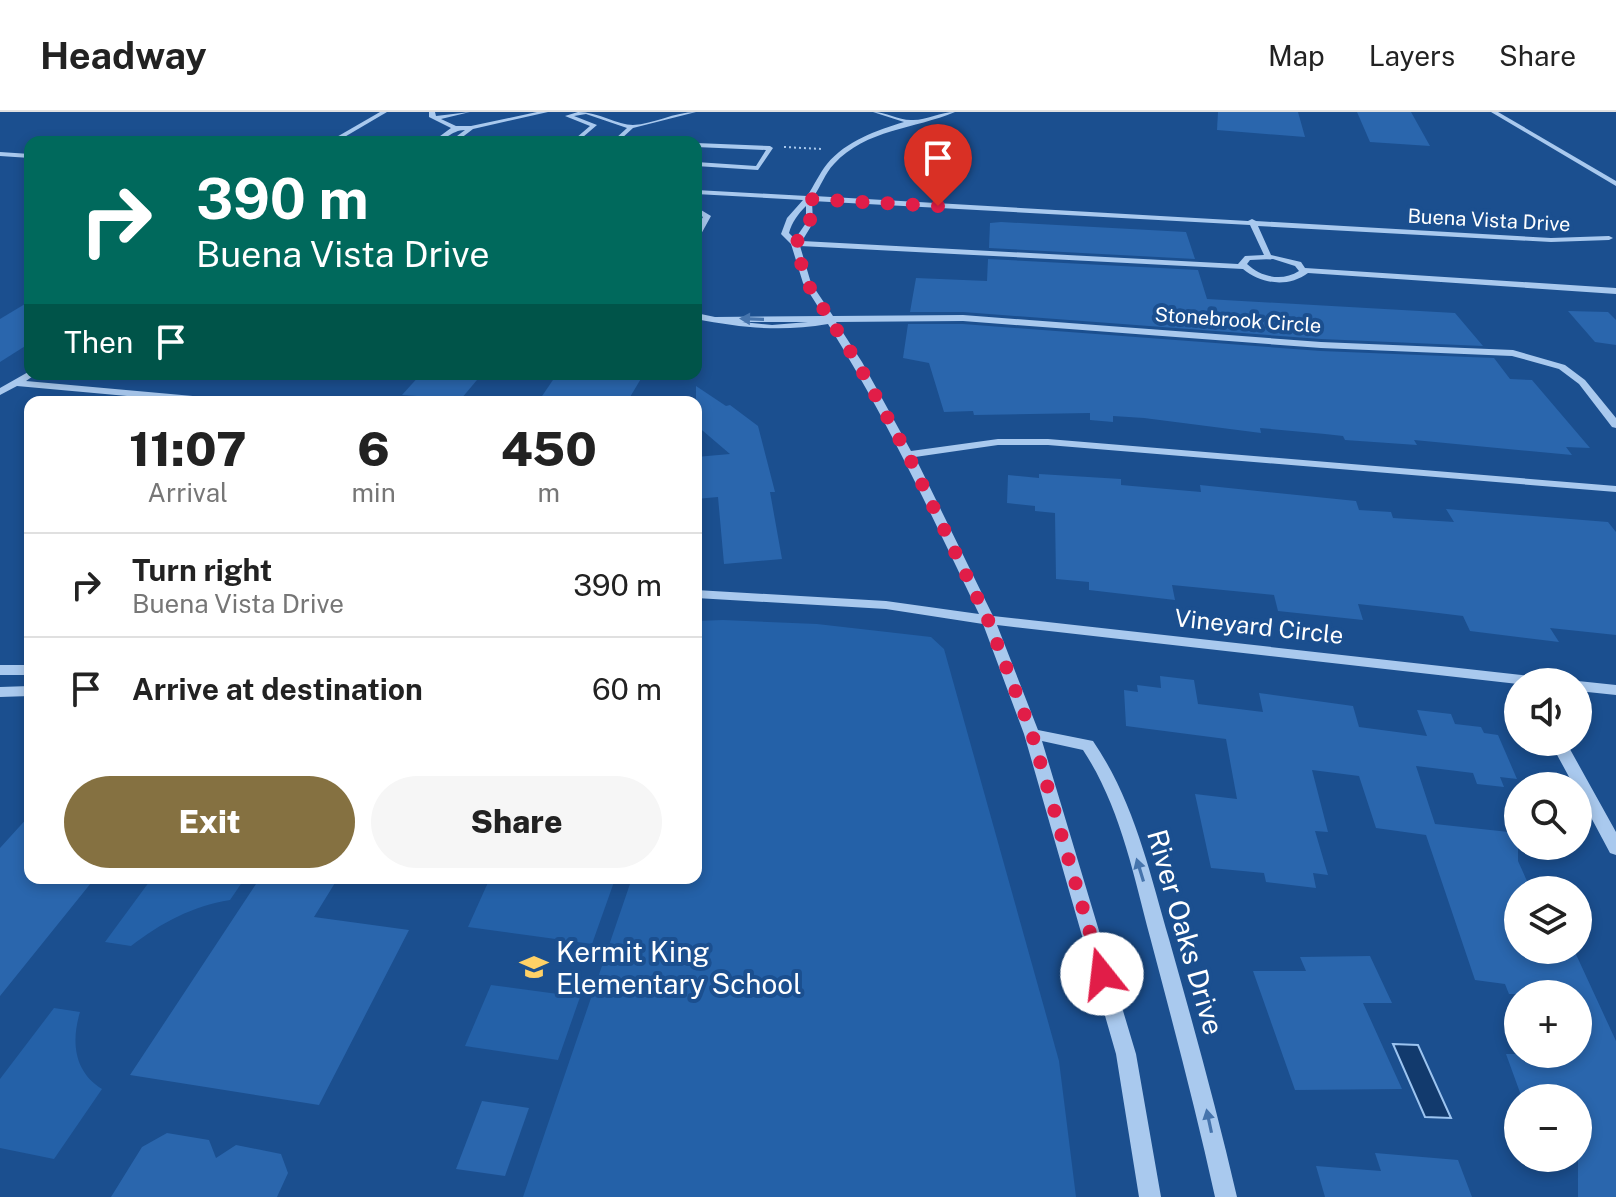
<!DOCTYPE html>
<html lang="en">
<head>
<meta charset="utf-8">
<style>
  :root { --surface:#fff; --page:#f6f6f6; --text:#222; --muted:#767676; --line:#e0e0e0; --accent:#857141 }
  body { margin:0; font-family:"Public Sans",sans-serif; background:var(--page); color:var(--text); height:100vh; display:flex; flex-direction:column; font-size:30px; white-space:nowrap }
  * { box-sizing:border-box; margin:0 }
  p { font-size:26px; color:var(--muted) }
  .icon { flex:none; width:44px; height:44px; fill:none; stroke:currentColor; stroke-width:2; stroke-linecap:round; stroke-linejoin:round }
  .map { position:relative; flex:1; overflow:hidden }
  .side { position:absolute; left:24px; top:284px; width:678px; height:488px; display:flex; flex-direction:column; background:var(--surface); border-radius:16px; box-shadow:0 4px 12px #0003 }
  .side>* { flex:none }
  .top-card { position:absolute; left:24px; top:24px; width:678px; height:244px; border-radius:16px; box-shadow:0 4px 12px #0003; background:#00695c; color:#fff; overflow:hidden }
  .buttons { position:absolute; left:1504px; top:556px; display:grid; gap:16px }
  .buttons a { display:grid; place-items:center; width:88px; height:88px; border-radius:50%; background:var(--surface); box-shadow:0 4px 12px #0003; font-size:40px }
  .pin { position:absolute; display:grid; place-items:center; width:68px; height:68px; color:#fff; margin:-82px -34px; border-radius:50% 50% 50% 0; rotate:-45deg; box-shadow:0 0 8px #0007 }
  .pin .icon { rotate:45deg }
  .me { position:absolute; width:88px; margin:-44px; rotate:344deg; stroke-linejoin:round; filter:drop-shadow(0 0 6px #0008) }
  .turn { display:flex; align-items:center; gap:28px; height:168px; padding:0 40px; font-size:36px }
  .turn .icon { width:104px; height:104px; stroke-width:2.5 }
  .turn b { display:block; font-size:56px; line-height:68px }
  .then { display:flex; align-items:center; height:76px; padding:0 40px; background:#0003; gap:16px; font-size:30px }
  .eta { display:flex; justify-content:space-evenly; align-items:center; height:136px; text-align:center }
  .eta b { font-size:48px; font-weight:800; line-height:56px }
  .action { display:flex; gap:16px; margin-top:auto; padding:16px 40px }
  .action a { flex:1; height:92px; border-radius:48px; background:var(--accent); color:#fff; font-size:32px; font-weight:800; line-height:92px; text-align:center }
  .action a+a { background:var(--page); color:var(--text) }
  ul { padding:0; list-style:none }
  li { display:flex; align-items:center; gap:24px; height:104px; padding:0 40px; border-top:2px solid var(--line) }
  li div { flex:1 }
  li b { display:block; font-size:30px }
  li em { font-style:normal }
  header { display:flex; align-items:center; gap:48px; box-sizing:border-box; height:112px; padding:0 40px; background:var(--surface); border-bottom:2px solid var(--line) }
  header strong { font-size:38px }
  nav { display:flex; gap:44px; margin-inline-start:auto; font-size:28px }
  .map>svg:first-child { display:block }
</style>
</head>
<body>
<header>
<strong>Headway</strong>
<nav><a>Map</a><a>Layers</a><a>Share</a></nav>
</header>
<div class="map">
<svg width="1616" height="1085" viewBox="0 0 1616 1085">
  <rect width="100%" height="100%" fill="#1b4f8f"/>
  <g fill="#2461a8">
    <path d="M723 508 817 512 931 525 944 537 1059 949 1076 1085H523L632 766H696V509Z"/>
    <path d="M152 766H245L230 788C192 794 161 811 131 834L105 830Z"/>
    <path d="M490 766H582L614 770 592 832 468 815Z"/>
    <path d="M491 873 580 885 558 948 465 934Z"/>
    <path d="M54 896 80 900C71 930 74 960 102 977L54 1047 0 1036V967Z"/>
  </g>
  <path fill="#123a6d" stroke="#9cc4f0" stroke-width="2" d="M1393 932 1418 933 1451 1006 1425 1005Z"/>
  <g fill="#2a66ad">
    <path d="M1218 0H1298L1305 25 1217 18Z"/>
    <path d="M1357 0H1411L1430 34 1370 30Z"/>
    <path d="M1001 110 1186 120 1195 147 989 136 990 111Z"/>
    <path d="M988 147 1198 158 1207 187 1455 201 1483 234 1321 227 963 200H910L916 166 987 169Z"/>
    <path d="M30 189V231L0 250V207Z"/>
    <path d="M1568 199 1608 200 1616 208V233L1595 230Z"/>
    <path d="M908 212H963L1321 239 1494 246 1510 267 1532 268 1590 336 1566 335 1572 343 1414 328 1417 333 1345 328 1343 324 1325 322 1260 316 1261 321 1144 306 1113 304V310L1090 308V301L974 303 973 299 944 300 929 251 903 246Z"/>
    <path d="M421 262H482L461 287 402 283Z"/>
    <path d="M557 262H632L642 265 627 290H538Z"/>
    <path d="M696 274 726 294 730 293 758 314 775 380H770L782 447 724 452 718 385 696 387V345L730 342 696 313Z"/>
    <path d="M1039 362 1121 367V373L1201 380 1200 373 1356 389 1359 398 1391 400 1393 406 1454 410 1446 397 1608 410 1616 420V523L1550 516 1559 530 1470 519 1463 504 1422 499 1358 492 1363 508 1278 499 1274 483 1172 473 1175 488 1089 478V470L1056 467 1055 401 1035 399V394L1007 391 1008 363 1039 366Z"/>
    <path d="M1160 564 1194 568 1198 592 1263 600 1259 581 1353 594 1359 615 1427 624 1417 598 1451 602 1455 612 1481 615 1484 621 1498 623 1517 667 1500 665 1504 675 1477 672 1473 661 1416 654 1435 712 1518 721V749L1531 778H1518V838H1574L1616 929V1085H1578V986H1522L1506 942H1578V882H1509L1505 872 1475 868 1426 723 1376 716 1359 664 1312 658 1328 720 1315 719 1328 763 1313 761 1316 776 1266 770 1264 761 1211 756 1195 682 1237 687 1226 627 1126 614 1124 578 1138 580 1137 573 1161 576Z"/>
    <path d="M30 703V766H95L0 884V736Z"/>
    <path d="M260 766H338L314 805 409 818 319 993 130 963Z"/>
    <path d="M1370 844 1392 891H1363L1402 977 1295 978 1253 859H1306L1300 845Z"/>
    <path d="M482 989 529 996 505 1064 456 1057Z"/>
    <path d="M167 1021 209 1028 216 1046 236 1033 281 1042 288 1061 277 1085H111L142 1035Z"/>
    <path d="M1375 1041 1458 1048 1472 1085H1325L1316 1054 1381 1059Z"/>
  </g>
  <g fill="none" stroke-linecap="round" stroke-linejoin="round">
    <g stroke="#a9c9ee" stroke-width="2" stroke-dasharray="2 3" stroke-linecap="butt">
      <path d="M657 27 683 28"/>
      <path d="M784 35 822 37"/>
    </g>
    <g fill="#a9c9ee" fill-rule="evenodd">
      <path d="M380 0H387L336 30H328Z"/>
      <path d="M429 0H435L436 4 470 0 441 7 456 14H471L537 0H548L473 17 456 30H449L465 18C451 18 445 30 432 30L451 16 429 5Z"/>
      <path d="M578 0C598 0 618 13 633 13 654 12 674 0 696 0L633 16 621 27 639 30 576 28V26L590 14 565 4ZM586 2 627 16 615 27 583 25 597 13 574 4Z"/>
      <path d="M873 0C886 0 898 8 911 8 925 9 940 0 955 0 915 17 866 17 834 52 825 61 821 74 814 84L1248 109 1252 107 1256 109 1551 126 1609 124 1613 126 1609 128 1551 130 1258 114 1271 143 1301 150 1305 156 1616 176V182L1308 161C1288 176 1261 172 1243 157L800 134 811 171 833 204 963 203 1321 230 1513 238 1565 253 1585 268 1616 306V316L1612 315 1579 272 1559 257 1512 244 1321 236 963 209 836 210 862 250 911 339 998 327H1048L1616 374V380L1048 333H998L915 345 993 504 1540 565 1547 570H1518V572L997 513 1038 618 1093 629C1134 689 1149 758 1169 827 1193 912 1217 998 1237 1085H1215C1196 998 1173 912 1150 825 1133 761 1120 694 1083 638L1042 629 1136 942 1161 1085H1139L1116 942 1024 622 983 512 886 497 696 486V478L886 489 979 502C932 404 886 305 828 212 782 220 742 216 696 207V201L715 205 824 204 803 171 791 132 781 122 787 106 803 88 696 82V78L807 84C814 74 819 62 827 52 846 29 877 18 904 10ZM812 89 1250 113 1264 143 1245 144 1238 152 802 129 813 111ZM806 94V111L795 127 789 121C792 110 798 102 806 94ZM1273 147 1295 154 1299 159C1282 170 1261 165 1247 152L1250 148ZM742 210H808L772 213Z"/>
      <path d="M1491 0H1498L1616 69V74Z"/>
      <path d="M696 31 770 34 773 36 758 58 696 54V50L756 54 766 38 696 35Z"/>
      <path d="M0 40 30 42V46L0 44Z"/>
      <path d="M696 95 711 104 700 124 696 126V117L703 105 696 100Z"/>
      <path d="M30 259V262H36L26 269 226 287 231 290H193L17 274 0 283V276Z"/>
      <rect x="0" y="553" width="30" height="10"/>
      <path d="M1578 569 1616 573V583L1578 579V570H1574Z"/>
      <path d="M30 574V584L0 585V575Z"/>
      <path d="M1550 630H1566L1616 720V743L1610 741 1578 681V674H1574Z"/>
    </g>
  </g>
  <defs><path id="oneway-solid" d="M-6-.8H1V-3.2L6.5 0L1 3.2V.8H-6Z" transform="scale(2)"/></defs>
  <g fill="#4674ac">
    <use href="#oneway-solid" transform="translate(752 207) rotate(-178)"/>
    <use href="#oneway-solid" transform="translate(1140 758) rotate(-107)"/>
    <use href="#oneway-solid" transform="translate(1209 1009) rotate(-102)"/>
  </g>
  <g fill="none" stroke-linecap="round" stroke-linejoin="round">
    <path stroke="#e11d48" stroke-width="14" stroke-dasharray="0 25.2" d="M938 94 808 87C813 106 811 118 795 131L807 171 857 250 908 343 988 508 1032 622 1102 862"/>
  </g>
  <defs>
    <symbol id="school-bare" viewBox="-9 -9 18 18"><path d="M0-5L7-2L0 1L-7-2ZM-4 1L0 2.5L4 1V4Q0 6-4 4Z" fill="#ffd166" stroke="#1b4f8f" stroke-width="2.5" paint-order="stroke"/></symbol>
  </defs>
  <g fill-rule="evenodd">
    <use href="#school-bare" x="514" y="835" width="40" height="40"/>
  </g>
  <g text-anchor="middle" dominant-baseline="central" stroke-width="8" stroke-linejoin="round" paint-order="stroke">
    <g font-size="20" fill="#fff" stroke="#1b4f8f">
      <text transform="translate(1489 108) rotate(3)">Buena Vista Drive</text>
      <text transform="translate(1238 208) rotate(4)">Stonebrook Circle</text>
    </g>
    <g font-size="24" fill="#fff" stroke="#1b4f8f">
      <text transform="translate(1259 514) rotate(6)">Vineyard Circle</text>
    </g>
    <g font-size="28" fill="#fff" stroke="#1b4f8f">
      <text transform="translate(1186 820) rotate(74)">River Oaks Drive</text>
    </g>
    <g font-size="28" fill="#fff" stroke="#1b4f8f" text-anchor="start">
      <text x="556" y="839">Kermit King<tspan x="556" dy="32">Elementary School</tspan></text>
    </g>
  </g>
</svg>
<div class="buttons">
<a><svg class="icon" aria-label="sound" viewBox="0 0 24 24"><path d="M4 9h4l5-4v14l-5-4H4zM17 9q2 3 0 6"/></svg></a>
<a><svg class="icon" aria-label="search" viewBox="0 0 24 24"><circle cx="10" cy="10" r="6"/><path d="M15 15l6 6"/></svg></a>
<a><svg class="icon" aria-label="layers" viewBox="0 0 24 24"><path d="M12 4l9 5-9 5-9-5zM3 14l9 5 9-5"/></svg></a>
<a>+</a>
<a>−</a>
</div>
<div class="pin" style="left:938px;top:94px;background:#d93025"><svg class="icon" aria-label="arrive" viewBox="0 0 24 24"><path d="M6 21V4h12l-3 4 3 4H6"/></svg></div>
<svg class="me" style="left:1102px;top:862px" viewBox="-20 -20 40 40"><circle r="19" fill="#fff"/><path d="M0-13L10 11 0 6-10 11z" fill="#e11d48"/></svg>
<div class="top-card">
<div class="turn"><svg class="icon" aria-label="right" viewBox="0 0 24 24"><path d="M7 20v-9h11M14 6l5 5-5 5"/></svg><div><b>390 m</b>Buena Vista Drive</div></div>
<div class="then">Then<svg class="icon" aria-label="arrive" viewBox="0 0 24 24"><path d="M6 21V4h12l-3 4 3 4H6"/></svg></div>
</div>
<section class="side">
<div class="eta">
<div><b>11:07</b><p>Arrival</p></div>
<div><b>6</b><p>min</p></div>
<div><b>450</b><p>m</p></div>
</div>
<ul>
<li><svg class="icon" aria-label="right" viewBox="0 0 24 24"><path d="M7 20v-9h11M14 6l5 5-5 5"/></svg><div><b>Turn right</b><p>Buena Vista Drive</p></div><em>390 m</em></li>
<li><svg class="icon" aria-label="arrive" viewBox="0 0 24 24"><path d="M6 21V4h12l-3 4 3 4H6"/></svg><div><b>Arrive at destination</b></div><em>60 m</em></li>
</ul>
<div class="action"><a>Exit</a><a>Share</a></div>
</section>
</div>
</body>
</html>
